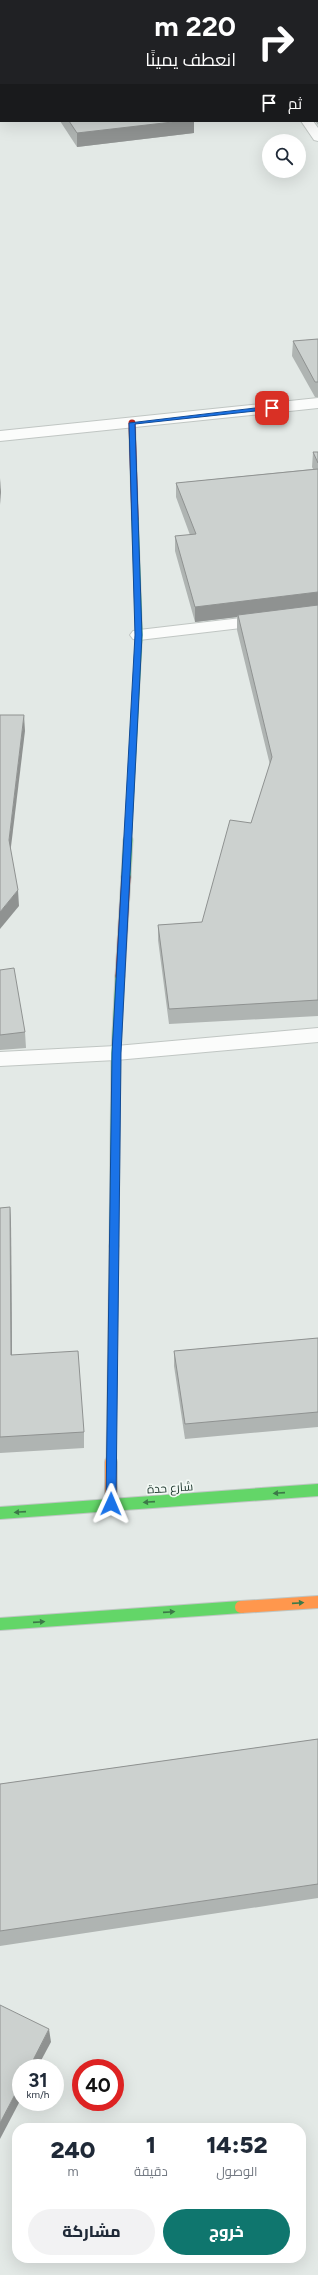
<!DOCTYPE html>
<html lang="ar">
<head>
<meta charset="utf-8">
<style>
  :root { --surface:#fff; --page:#f2f2f3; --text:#1f2937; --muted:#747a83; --accent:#0f766e }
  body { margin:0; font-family:Figtree,Cairo,sans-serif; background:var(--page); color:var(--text); direction:rtl; height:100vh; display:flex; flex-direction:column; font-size:15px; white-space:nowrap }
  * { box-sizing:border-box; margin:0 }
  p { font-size:13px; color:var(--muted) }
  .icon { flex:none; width:22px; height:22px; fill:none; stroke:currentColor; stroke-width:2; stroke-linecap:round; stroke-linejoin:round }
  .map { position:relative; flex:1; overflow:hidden; direction:ltr }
  .side { position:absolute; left:12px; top:2123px; width:294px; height:140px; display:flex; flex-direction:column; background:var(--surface); border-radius:16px; box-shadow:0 4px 16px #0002; direction:rtl }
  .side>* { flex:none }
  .top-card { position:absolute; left:0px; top:0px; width:318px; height:122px; box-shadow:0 4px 16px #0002; direction:rtl; background:#202124; color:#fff; overflow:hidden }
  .controls { position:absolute; left:262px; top:134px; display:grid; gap:8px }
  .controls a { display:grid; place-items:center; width:44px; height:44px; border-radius:50%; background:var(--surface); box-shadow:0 4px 16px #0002; font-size:20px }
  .speed { position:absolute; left:12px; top:2059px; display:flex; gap:8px; font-size:20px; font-weight:700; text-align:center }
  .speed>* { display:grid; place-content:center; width:52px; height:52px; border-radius:50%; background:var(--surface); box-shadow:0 4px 16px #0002; line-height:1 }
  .speed small { font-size:10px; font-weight:400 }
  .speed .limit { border:6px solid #d22; background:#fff; color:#111 }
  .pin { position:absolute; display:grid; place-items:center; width:34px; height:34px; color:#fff; margin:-17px; border-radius:8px; box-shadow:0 2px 6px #0006 }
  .me { position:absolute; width:44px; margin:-22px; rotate:1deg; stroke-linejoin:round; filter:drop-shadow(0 0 3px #0008) }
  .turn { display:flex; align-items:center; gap:14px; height:84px; padding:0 16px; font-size:18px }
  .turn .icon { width:52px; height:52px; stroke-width:2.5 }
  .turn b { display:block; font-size:28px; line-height:34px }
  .then { display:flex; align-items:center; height:38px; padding:0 16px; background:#0003; gap:8px; font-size:15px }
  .eta { display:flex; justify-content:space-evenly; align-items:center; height:68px; text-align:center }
  .eta b { font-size:24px; font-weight:800; line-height:28px }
  .cta { display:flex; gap:8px; margin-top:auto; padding:8px 16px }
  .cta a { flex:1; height:46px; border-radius:24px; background:var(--accent); color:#fff; font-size:16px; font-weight:800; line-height:46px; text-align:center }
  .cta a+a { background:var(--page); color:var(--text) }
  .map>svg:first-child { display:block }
</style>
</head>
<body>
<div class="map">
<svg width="318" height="2275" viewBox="0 0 318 2275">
  <rect width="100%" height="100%" fill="#e3e9e6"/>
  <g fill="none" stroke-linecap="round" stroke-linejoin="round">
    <defs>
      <g id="street">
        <path d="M212 0H224L225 1H213Z"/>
        <path d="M301 121H313L318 128V141L314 140Z"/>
        <path d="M318 398V408L0 441V431Z"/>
        <path d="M318 609V619L139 640 133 639 130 635 133 631 139 630Z"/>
        <path d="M318 1028V1042L116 1060 0 1066V1052L116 1046Z"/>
      </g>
      <path id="fast-far2" d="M128 841 139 635 135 519"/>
      <g id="fast-far1">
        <path d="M126 877 128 840"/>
        <path d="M114 1246 116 1053 120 976"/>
      </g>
      <g id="fast">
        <path d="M0 1513 318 1490"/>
        <path d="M0 1624 241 1607"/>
      </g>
      <path id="slow-far1" d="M111 1463 114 1246"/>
      <g id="slow">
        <path d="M111 1505V1462"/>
        <path d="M241 1607 318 1602"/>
      </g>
      <path id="jam-far1" d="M132 423 135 519"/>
      <path id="jam" d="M120 976 126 877"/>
    </defs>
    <use href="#street" stroke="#c0c6c3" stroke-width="2"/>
    <use href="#fast-far2" stroke="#bfc6c3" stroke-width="8"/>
    <use href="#fast-far1" stroke="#bfc6c3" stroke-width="11"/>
    <use href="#fast" stroke="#bfc6c3" stroke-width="14"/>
    <use href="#slow-far1" stroke="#bfc6c3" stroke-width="11"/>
    <use href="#slow" stroke="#bfc6c3" stroke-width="14"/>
    <use href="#jam-far1" stroke="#bfc6c3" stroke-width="8"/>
    <use href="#jam" stroke="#bfc6c3" stroke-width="11"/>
    <use href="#street" fill="#fbfcfb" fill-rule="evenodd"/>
    <use href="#fast-far2" stroke="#63d668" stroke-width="7"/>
    <use href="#fast-far1" stroke="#63d668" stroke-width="9"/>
    <use href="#fast" stroke="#63d668" stroke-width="12"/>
    <use href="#slow-far1" stroke="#ff974d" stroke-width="9"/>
    <use href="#slow" stroke="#ff974d" stroke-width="12"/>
    <use href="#jam-far1" stroke="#b3261e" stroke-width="7"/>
    <use href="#jam" stroke="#b3261e" stroke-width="9"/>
  </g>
  <g fill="#afb4b2">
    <path d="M254 0H318V125L315 121H317V1H255Z"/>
    <path d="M60 121H194V133L77 147Z"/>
    <path d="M318 339V397H315L292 356 293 341Z"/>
    <path d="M313 452H318V1016L169 1024 158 940V925L202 922 251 823 270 765 237 630V617L195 622 175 551V536L190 535 176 497V483L313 469 312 467Z"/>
    <path d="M0 970 25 1032 26 1048 0 1050Z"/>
    <path d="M10 1207 11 1223 12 1355 84 1432V1448L0 1453V1208Z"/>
    <path d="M318 1338V1427L185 1439 174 1366V1351Z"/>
    <path d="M318 1739V1898L0 1946V1784Z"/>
  </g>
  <g fill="#8f9291">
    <path d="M181 121H194V133L77 147V133Z"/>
    <path d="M0 478 1 492 0 505Z"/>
    <path d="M318 592V608L238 615 237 617 195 622V607Z"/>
    <path d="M24 715 25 731 10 855 9 840Z"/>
    <path d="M18 890 19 906 0 929V912Z"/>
    <path d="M10 1207 11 1223 12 1371 11 1355Z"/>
    <path d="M49 2029 51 2042 37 2068H29Z"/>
    <path d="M21 2083V2099L0 2139V2123Z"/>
  </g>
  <g fill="#ccd1cf" stroke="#8f9291">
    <path d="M259 0H318V112L317 111V1H259Z"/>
    <path d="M69 121H181L77 133Z"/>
    <path d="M318 339V382H315L293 341Z"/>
    <path d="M313 452H318V463Z"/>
    <path d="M318 469V592L195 607 175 536 196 534 176 483Z"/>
    <path d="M318 605V1000L169 1009 158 925 202 922 230 820 251 823 272 757 238 615Z"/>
    <path d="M0 715H24L9 840 18 890 0 912Z"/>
    <path d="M14 968 25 1032 0 1035V970Z"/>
    <path d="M10 1207 11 1355 78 1351 84 1432 0 1437V1208Z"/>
    <path d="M318 1338V1412L185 1424 174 1351Z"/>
    <path d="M318 1739V1884L0 1931V1784Z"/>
    <path d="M0 2005 49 2029 29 2068H21V2083L0 2123Z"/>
  </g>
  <defs><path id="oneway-solid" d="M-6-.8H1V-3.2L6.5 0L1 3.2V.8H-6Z"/></defs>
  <g fill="#3c7948">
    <use href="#oneway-solid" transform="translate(279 1493) rotate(176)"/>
    <use href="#oneway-solid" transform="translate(149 1502) rotate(176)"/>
    <use href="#oneway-solid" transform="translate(20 1512) rotate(176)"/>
    <use href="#oneway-solid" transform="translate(298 1603) rotate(-4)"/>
    <use href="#oneway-solid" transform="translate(169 1612) rotate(-4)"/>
    <use href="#oneway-solid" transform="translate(39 1622) rotate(-4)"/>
  </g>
  <path fill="#1a73e8" stroke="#114b97" d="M272 406 274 409 135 424 142 635 121 1053 116 1504 111 1509 106 1504 112 1053 135 635 129 423Z"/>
  <g text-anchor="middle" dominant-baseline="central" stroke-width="3.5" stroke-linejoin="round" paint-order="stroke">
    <g font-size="12" fill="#223b32" stroke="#f2f8f4">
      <text transform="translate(170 1488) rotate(-4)">شارع حدة</text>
    </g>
  </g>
</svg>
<div class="controls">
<a><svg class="icon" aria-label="search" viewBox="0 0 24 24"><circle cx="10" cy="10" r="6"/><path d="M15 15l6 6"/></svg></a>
</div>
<div class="speed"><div>31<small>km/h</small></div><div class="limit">40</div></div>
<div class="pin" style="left:272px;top:408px;background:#d93025"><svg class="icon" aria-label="arrive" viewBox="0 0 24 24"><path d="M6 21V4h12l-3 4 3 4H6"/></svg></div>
<svg class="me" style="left:111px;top:1504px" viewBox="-20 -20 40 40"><path d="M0-17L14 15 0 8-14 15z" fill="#1a73e8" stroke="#fff" stroke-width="4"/></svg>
<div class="top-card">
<div class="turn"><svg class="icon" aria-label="right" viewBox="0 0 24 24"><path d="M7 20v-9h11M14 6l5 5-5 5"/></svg><div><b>220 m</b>انعطف يمينًا</div></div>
<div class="then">ثم<svg class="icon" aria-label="arrive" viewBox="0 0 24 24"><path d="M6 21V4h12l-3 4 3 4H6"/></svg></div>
</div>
<section class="side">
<div class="eta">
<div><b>14:52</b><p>الوصول</p></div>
<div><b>1</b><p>دقيقة</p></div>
<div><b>240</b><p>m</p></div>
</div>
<div class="cta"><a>خروج</a><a>مشاركة</a></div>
</section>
</div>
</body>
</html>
